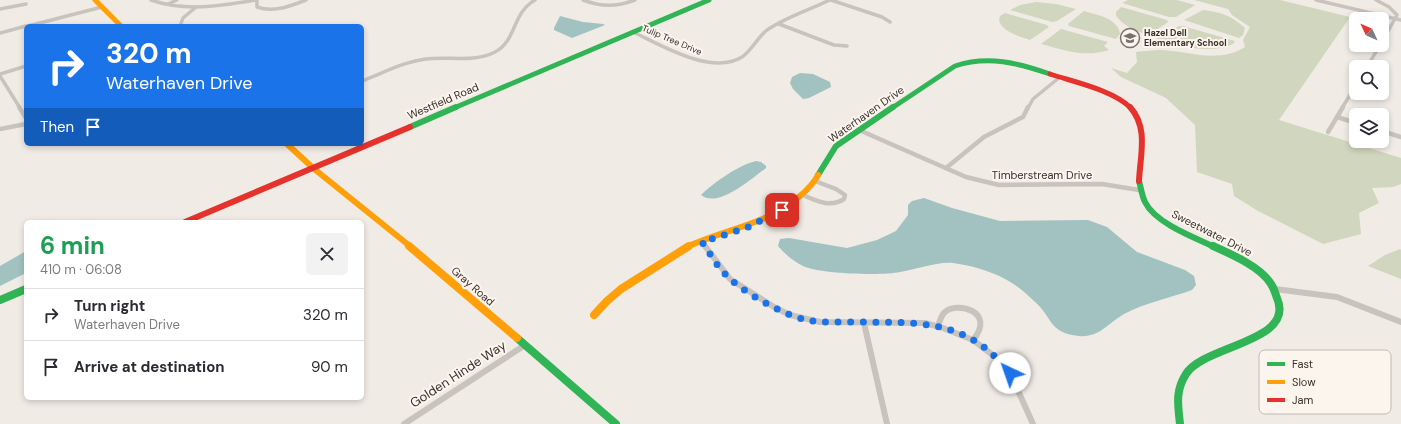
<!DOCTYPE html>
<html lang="en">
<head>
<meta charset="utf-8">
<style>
  :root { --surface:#fff; --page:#f2f2f3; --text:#2b2b33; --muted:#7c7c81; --line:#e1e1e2 }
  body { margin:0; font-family:"DM Sans",sans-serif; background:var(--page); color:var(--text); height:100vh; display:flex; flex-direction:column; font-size:15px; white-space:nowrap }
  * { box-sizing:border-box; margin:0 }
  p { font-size:13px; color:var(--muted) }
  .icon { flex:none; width:22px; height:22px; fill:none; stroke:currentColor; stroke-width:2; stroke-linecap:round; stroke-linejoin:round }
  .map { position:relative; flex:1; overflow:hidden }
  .sheet { position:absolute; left:24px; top:220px; width:340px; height:180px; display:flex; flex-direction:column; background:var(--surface); border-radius:6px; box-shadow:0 2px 6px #0003 }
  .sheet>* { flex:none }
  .banner { position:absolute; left:24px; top:24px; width:340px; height:122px; border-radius:6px; box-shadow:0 2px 6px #0003; background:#1a73e8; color:#fff; overflow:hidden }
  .needle { width:26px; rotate:314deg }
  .controls { position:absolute; left:1349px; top:12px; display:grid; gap:8px }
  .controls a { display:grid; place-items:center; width:40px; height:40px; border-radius:6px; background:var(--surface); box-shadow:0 2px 6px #0003; font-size:20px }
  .pin { position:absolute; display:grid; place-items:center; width:34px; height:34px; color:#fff; margin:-17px; border-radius:8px; box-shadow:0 2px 6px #0006 }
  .me { position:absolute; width:44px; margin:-22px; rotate:318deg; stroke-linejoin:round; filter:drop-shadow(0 0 3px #0008) }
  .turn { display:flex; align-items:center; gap:14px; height:84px; padding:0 16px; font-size:18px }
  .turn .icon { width:52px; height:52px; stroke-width:2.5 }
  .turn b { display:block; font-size:28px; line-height:34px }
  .then { display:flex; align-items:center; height:38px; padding:0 16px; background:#0003; gap:8px; font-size:15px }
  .round { display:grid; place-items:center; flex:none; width:42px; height:42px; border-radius:6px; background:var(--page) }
  .summary { display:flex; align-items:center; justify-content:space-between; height:68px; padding:0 16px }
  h1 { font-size:24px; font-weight:700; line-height:30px; color:#1e9e55 }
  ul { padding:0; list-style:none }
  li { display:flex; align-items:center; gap:12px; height:52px; padding:0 16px; border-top:1px solid var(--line) }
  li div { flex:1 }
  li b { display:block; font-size:15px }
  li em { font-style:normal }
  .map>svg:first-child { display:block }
</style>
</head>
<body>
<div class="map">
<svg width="1401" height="424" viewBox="0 0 1401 424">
  <rect width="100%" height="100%" fill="#f0ebe5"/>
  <g fill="#d1d6bf">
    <path d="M1128 0H1177L1195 5 1176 17H1169L1122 3Z"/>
    <path d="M1194 0H1280L1350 17 1279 120 1401 158V184L1393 187 1372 188 1379 203 1359 213 1361 234 1323 244 1258 211 1234 196 1232 184 1197 172 1195 125 1166 98 1121 77 1111 68 1127 73 1137 62 1136 52C1144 51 1153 50 1161 50 1189 51 1218 64 1245 47L1243 40 1250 27 1232 15 1228 9Z"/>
    <path d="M1036 2 1056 4 1076 9 1057 21 1052 22 1010 10 1020 5Z"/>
    <path d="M1121 7 1167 20 1168 22 1149 35C1135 31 1125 27 1116 16V12Z"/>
    <path d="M1203 10C1222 13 1229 14 1245 28L1243 35 1239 38 1184 20Z"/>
    <path d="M1084 11C1097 15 1118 18 1120 34L1116 39 1069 26 1068 24Z"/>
    <path d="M1005 13 1047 25 1049 27 1030 40C1019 36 1002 32 999 20L1000 16Z"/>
    <path d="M1179 26H1183L1235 41 1233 44C1213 54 1176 47 1156 39Z"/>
    <path d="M1061 29 1108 42 1104 46 1109 50C1084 58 1064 50 1041 44Z"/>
    <path d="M1400 249 1401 250V279L1368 266 1385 255Z"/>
  </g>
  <g fill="#a1c2c1">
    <path d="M560 16 583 22 603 24 605 25 572 38 554 30V28Z"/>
    <path d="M800 73 813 74 830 82 831 87 809 98 803 99 793 89 790 83 792 77Z"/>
    <path d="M756 161 761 162 766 166V168C752 178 718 209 701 195 713 183 739 165 756 161Z"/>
    <path d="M924 198 952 208 1000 221 1088 220 1107 227 1137 252 1185 270 1194 276 1196 285 1192 290C1170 298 1144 303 1124 314 1108 323 1099 338 1079 336 1048 333 1053 317 1034 301 1026 293 1015 284 1005 279 991 271 969 265 953 263 939 261 914 270 900 272 882 276 819 274 803 266 793 261 785 254 778 246L780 239 789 238 847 248 877 240 896 231 908 215V205L912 201Z"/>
    <path d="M26 251V273L0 286V266Z"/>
  </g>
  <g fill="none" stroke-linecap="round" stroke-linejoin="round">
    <g stroke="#c9c3be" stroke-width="3.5">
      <path d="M151 0C186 12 220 6 256 0"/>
      <path d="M257 0V7C274 13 290 6 306 0"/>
      <path d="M583 0C602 7 616 7 635 0"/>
      <path d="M831 0 882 17 890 22"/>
      <path d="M1316 0 1401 20"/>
      <path d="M1376 0 1389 7 1397 15 1382 42"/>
      <path d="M168 4 177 0"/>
      <path d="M0 9 26 4"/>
      <path d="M779 24 834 45 847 46"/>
      <path d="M28 26 102 7"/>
      <path d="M180 26 183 18 196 7"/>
      <path d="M633 32C661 45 711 76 742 57 752 50 757 38 767 30 786 17 809 10 830 0"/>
      <path d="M0 33 26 26"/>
      <path d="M1367 67 1380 45"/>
      <path d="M0 74 26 66"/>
      <path d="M0 76 20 108"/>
      <path d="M362 81C383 73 403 62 426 59 448 56 474 63 495 52 516 42 512 13 535 0"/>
      <path d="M1028 108 1033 99 1060 77"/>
      <path d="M1342 108 1356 85"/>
    </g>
    <g stroke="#c9c3be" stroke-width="4.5">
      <path d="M19 107 26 118"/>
      <path d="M1337 117 1356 123"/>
      <path d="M0 129 26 124"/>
      <path d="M859 130 966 177 999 185 1102 184 1139 190"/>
      <path d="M1382 131 1401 137"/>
      <path d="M1328 132 1343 107"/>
      <path d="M946 168 984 137 1023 117 1028 107"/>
      <path d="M803 195C817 201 830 208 844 199L845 195 836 189 815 181"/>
      <path d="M702 242 705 247"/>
    </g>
    <g stroke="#c9c3be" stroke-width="6">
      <path d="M705 246 730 279 774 307 790 315 820 322 925 323 943 328 973 340 994 356 1010 373 1033 424"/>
      <path d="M1275 289 1337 297 1401 322"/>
      <path d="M864 323 887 424"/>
      <path d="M938 326C940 321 941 315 945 312 956 301 997 311 973 340"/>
      <path d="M404 424 525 345"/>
    </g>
    <g stroke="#30b455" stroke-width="5">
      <path d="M454 108 709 0"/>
      <path d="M892 108 955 66C988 55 1018 63 1050 74"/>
    </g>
    <g stroke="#30b455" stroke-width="6">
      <path d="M410 127 456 107"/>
      <path d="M818 175 836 146 893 107"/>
      <path d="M1139 181C1141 188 1142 196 1145 202 1155 223 1195 238 1215 247"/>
    </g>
    <g stroke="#30b455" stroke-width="8">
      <path d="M0 300 26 289"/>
      <path d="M517 338 616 424"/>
      <path d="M1180 424C1178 405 1175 391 1186 374 1204 345 1296 342 1277 298 1275 293 1274 288 1271 284 1261 267 1231 254 1213 246"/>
    </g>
    <path stroke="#ff9f0a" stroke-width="5" d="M95 0 121 26"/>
    <g stroke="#ff9f0a" stroke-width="6">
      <path d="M287 144 313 168 411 247"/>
      <path d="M687 247C725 229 767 225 800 196 807 190 814 183 818 175"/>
    </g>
    <g stroke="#ff9f0a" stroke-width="8">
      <path d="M409 246 517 338"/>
      <path d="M594 315 607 301 621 289 689 246"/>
    </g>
    <path stroke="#e5322d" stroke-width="5" d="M1050 74C1074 82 1113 90 1131 108"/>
    <g stroke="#e5322d" stroke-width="6">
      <path d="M1130 107C1149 128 1140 156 1139 181"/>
      <path d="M185 222 410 127"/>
    </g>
  </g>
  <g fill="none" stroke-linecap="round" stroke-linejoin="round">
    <path stroke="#1a73e8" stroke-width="7" stroke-dasharray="0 12.6" d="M782 210 746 228 702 242C710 253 716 265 725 274 742 292 783 315 807 320 821 323 835 322 849 322 914 323 965 316 1010 373"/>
  </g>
  <defs>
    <symbol id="school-ring" viewBox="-11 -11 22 22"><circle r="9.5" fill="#fbf5ee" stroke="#7a716c" stroke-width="1.5"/><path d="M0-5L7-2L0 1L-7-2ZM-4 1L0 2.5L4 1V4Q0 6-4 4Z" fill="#7a716c"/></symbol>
  </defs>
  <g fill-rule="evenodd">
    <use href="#school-ring" x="1119" y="27" width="22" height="22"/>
  </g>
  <g text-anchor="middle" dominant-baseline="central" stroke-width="4" stroke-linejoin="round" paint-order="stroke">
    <g font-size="9" font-weight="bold" fill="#3b302b" stroke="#fbf5ee" text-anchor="start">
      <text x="1144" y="33">Hazel Dell<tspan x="1144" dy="10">Elementary School</tspan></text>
    </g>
    <g font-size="9" fill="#3b302b" stroke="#fbf5ee">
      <text transform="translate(672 40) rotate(23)">Tulip Tree Drive</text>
    </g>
    <g font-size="11" fill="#3b302b" stroke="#fbf5ee">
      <text transform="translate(443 101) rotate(-23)">Westfield Road</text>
      <text transform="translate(866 114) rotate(-35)">Waterhaven Drive</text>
      <text x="1042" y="175">Timberstream Drive</text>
      <text transform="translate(1212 233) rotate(27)">Sweetwater Drive</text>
      <text transform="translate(473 286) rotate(41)">Gray Road</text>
    </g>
    <g font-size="13" fill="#3b302b" stroke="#fbf5ee">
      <text transform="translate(458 374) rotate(-33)">Golden Hinde Way</text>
    </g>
  </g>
  <rect x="1259" y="350" width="132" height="64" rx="6" fill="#fbf5ee" stroke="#c1bab4" stroke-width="1"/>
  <rect x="1267" y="362" width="18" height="4" fill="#30b455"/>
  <rect x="1267" y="380" width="18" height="4" fill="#ff9f0a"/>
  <rect x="1267" y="398" width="18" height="4" fill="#e5322d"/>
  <g font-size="11" fill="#3b302b">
    <text x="1292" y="368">Fast</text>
    <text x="1292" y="386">Slow</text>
    <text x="1292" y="404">Jam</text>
  </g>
</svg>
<div class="controls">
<a><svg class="needle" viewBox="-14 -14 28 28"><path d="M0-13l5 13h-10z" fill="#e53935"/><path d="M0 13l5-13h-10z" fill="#7c7c81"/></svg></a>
<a><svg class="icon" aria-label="search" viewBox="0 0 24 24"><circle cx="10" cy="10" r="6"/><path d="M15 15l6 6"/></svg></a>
<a><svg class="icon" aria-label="layers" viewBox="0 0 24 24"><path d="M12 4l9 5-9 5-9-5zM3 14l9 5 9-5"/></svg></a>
</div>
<div class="pin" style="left:782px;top:210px;background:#d93025"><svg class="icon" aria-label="arrive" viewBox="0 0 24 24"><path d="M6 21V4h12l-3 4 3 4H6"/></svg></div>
<svg class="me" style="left:1010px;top:373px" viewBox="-20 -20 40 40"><circle r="19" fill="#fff"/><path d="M0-13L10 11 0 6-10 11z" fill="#1a73e8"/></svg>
<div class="banner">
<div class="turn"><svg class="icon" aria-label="right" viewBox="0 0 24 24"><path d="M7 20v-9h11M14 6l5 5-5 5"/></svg><div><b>320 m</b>Waterhaven Drive</div></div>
<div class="then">Then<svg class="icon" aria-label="arrive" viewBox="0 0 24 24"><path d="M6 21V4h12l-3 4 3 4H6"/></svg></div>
</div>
<section class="sheet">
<div class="summary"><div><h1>6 min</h1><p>410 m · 06:08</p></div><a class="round"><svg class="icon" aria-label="close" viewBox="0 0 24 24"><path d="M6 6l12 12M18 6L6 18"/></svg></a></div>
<ul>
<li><svg class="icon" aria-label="right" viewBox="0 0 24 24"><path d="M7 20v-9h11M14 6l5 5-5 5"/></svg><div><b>Turn right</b><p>Waterhaven Drive</p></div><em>320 m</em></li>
<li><svg class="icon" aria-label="arrive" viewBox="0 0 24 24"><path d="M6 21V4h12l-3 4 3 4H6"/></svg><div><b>Arrive at destination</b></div><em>90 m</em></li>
</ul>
</section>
</div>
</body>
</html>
